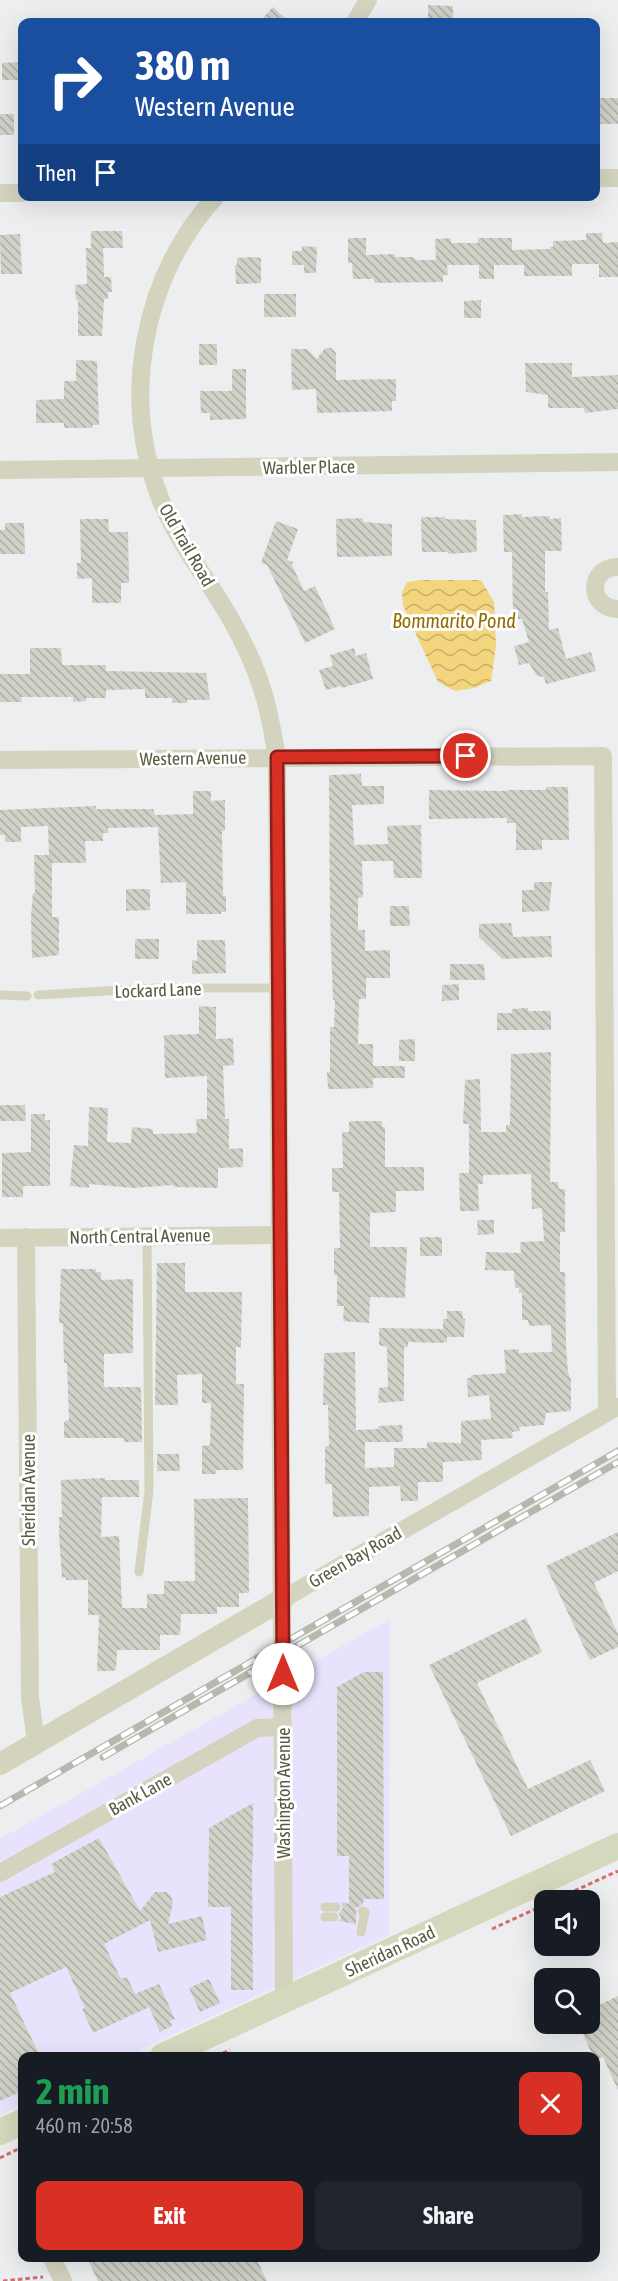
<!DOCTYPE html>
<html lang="en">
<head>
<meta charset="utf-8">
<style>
  :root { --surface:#171b24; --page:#20242c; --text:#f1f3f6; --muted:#9ea1a6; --accent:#d93025 }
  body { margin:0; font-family:"Asap Condensed",sans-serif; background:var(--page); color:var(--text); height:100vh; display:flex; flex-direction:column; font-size:22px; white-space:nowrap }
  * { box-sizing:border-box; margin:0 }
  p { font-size:20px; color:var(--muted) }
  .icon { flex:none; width:33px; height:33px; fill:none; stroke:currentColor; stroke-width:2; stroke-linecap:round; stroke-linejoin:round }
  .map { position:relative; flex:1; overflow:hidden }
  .details { position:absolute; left:18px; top:2052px; width:582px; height:210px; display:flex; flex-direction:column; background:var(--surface); border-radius:12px; box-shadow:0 6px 24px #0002 }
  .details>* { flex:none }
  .guide { position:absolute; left:18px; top:18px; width:582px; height:183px; border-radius:12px; box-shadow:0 6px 24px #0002; background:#1a4fa0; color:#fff; overflow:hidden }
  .fabs { position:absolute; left:534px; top:1890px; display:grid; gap:12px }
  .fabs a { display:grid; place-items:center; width:66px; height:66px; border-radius:12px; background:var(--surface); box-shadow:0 6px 24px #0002; font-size:30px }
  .pin { position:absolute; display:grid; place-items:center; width:51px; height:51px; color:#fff; margin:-26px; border:3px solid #fff; border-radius:50%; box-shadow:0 2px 6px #0007 }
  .me { position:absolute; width:66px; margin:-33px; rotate:0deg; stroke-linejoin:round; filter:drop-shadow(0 0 4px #0008) }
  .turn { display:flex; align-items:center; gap:21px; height:126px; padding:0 18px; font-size:27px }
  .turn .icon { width:78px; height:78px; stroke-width:2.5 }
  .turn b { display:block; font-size:42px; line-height:51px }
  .then { display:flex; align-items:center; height:57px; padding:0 18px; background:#0003; gap:12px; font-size:22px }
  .round { display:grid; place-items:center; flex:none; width:63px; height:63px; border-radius:12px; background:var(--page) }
  .overview { display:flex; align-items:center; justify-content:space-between; height:102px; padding:0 18px }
  h1 { font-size:36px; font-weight:700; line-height:45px; color:#1e9e55 }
  .button { display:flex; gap:12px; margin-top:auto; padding:12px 18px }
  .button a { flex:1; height:69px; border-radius:12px; background:var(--accent); color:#fff; font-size:24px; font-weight:700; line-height:69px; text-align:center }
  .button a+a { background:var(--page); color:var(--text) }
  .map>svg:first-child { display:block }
</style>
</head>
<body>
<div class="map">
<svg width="618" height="2281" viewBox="0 0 618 2281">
  <defs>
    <pattern id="water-waves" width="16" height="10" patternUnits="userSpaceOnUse" patternTransform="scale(1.5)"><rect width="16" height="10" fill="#f3d57e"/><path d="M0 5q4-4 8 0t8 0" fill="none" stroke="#c8b069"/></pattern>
    <pattern id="building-back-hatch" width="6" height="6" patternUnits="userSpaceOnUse" patternTransform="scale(1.5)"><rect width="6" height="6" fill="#d0d2c8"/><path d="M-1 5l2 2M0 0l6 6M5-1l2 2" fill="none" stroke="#acada4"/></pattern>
  </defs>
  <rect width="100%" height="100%" fill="#eceef0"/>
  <path fill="#e9e2fd" d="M390 1619 389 1935 126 2056H22V2104L0 2115V1839Z"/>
  <path fill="url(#water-waves)" d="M422 580H481L494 602 496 646 491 681 474 688 455 691 438 682 403 606 402 592 407 582Z"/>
  <g fill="url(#building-back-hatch)">
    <path d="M428 5 453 6V22H428Z"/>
    <path d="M273 7 289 22H259Z"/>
    <path d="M22 62V80H2V63Z"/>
    <rect x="596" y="98" width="22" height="26"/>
    <rect x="0" y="114" width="14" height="21"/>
    <path d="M91 231H122L123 248H103L104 277H111L112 292H108V299H104L102 336H78V300H76L75 285 87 284 86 248H91Z"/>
    <path d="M586 233H602L603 243 618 242V277H599V264H572V276H524V265H494V279H479V265H447L448 275H443V282L374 283V279H353L352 263H348V238H366V255L395 254V257H413L417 260H436L435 239 451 238V243H478V238H512V250L550 249V247H553V241L586 240Z"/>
    <path d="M20 234 22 274H1L0 235Z"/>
    <path d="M302 246 317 247 316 273H304V265H292V251H302Z"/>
    <path d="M253 257 261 258V283L236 284 235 265H237V258Z"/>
    <rect x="264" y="294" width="32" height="23"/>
    <path d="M481 300V318H464V301Z"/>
    <rect x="199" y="344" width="18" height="21"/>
    <path d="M325 348H331L336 353V380L396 379V401H392V411L317 413 316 389 292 390 291 349H307L317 359Z"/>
    <path d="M76 360 97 361 99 425H92L93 428H64V423H36V400L64 399V381H76Z"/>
    <path d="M525 363H572V377L618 375V409L585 413 584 408H548V395L526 392Z"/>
    <path d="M232 369H246V419L210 420V413H201L200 391H232Z"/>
    <path d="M522 514V517L550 516V519L561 518 562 551H545V592H548L549 630 558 628 566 659 591 652 596 671 546 684 544 677 537 676 529 663 519 665 514 646 529 642 522 619H513L512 552H504L503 515Z"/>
    <path d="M421 517H445V519L476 520 477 552 449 554 447 552H422Z"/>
    <path d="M363 518V522L392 524V556L337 557 336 519Z"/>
    <path d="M80 519H108L109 532H128L129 583H121V603H92V578L77 579V563H81Z"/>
    <path d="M276 521 298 529 287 560 293 562 292 565 304 591 315 586 335 629 305 643 267 565 261 563Z"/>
    <path d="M5 523H24L25 554H0V530H5Z"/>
    <path d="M30 648H61L62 665H106V671L206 673 210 700H187V703H172V698H145V689L106 690V698H86V701L73 702V697H21L22 702H0V674H30Z"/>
    <path d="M354 648 356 656 366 653 373 679 342 688 341 686 326 690 319 670 333 666 330 655Z"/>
    <path d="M361 774 362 786H384V804L352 805 354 845 388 844 387 826 421 825 422 878H394L393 861H362L363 897 358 898V930H365V951L390 950V978H366V999H359L358 1044H373V1066H405V1078H373V1088L335 1089H328L327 1072H330V1027H334L335 1000H333L330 918 329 775Z"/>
    <path d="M546 787H568L569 840H542V850H516V823H507V818L429 819V790L507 791V790H546Z"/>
    <path d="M193 791H211V801L225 800V831H222L223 896H226V912H221V914H186V882L161 883 158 827 108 828V833H103V841H85L86 863H52V917H59V955L32 958 31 916 33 893H35L34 855H49L48 826 21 827V842H5V835H0V810L96 806V809H153L155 815 193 814Z"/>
    <path d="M534 882H552L549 911 522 912V890H534Z"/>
    <path d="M126 889H150V910L126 911Z"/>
    <path d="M390 906H409L410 926H390Z"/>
    <path d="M511 923 513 937 551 936 552 957 502 959 479 937V924Z"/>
    <rect x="135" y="939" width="24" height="20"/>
    <path d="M197 940H225L226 973 192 974V960L197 961Z"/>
    <path d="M450 964H484L485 980H450Z"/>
    <path d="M459 984V1000L442 1001V985Z"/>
    <path d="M199 1006 216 1007V1039L233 1038 234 1065 223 1066 225 1119H229V1149L243 1148V1167L218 1168V1188L174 1187V1185L133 1188 89 1184V1188L70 1186 74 1145 88 1146 89 1107 108 1108 107 1142 131 1143 132 1127 153 1129V1134L197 1133 196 1119H207V1076L165 1078 164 1035 199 1034Z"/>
    <path d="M528 1008V1011H551V1030H497V1013H512V1009Z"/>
    <path d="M415 1039V1061H399V1040Z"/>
    <path d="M551 1052 550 1182H558L559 1189H565V1232H560V1272H565L566 1346 568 1373 571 1379V1411L546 1413 544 1425 519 1427 520 1431 512 1432 513 1438 481 1440 482 1460 443 1462V1482H418V1501H401L400 1486 369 1487V1516L333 1517 332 1484H325V1446H329L328 1405H323L324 1353 355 1352 356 1430 378 1429V1426L402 1425 403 1442H365V1468L394 1467V1448H427V1442L461 1443V1421L491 1419 489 1395 468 1397 467 1378H471V1375L506 1373 504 1350 519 1349V1353L552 1352 551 1325 529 1326 528 1320H522V1293H519V1288H515L514 1271 485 1270 486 1252 521 1253 520 1242 544 1241 542 1208 532 1209 531 1174 483 1175V1184H478L479 1211H460L459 1173H469V1124H463L465 1080 480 1079 481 1132H506V1125H510L511 1054Z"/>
    <path d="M0 1105H25L26 1121H0Z"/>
    <path d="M31 1114H45V1120H50V1186H23V1197H2V1153L31 1152Z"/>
    <path d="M349 1121H382V1127H385V1167H424V1191H396V1212L370 1213V1247H407L405 1298 370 1297 369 1323 343 1321 344 1306H337V1275H334V1248H340L339 1192H332V1168H343L342 1132H349Z"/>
    <path d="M477 1220H494V1234L478 1235Z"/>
    <rect x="420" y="1237" width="22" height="19"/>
    <path d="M157 1263H185V1292H242L241 1347H236V1384H244L243 1470H216V1474H202V1446L210 1445 211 1403H202V1374L177 1375 178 1405H155Z"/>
    <path d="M61 1269H96V1272H101V1280L133 1279V1353L104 1354V1387H141L142 1442H124V1438H64V1422L69 1420 67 1363H64L63 1323H59Z"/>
    <path d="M447 1311H462L463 1319H465L464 1337H447V1342L441 1343 408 1342V1347H404V1401L378 1403 379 1388 388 1387 387 1347 379 1345V1328L443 1329V1319H447Z"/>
    <path d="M157 1454H179L180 1471H157Z"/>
    <path d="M105 1478V1480H139V1497H102L101 1537 119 1536 122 1608H147V1594H164V1581H195L194 1499 248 1498 249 1593H239V1607H217V1614H181L180 1635H160V1650H117L116 1670 112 1671H97L99 1615H88V1580H66V1577L62 1578 59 1535V1517H62L61 1480Z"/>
    <path d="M618 1532V1571L594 1583 618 1634V1647L590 1660 546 1566Z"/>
    <path d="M526 1618 542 1652 477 1683 528 1789 590 1760 605 1791 511 1836 429 1665Z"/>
    <path d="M364 1672H383L384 1899H364L363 1904 356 1908V1924L339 1921 341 1918 339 1913 343 1908 341 1902 349 1904V1856H337V1687Z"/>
    <path d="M253 1803V1861H252L253 1990H231V1907H208L209 1828Z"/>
    <path d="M99 1838 140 1911 155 1892H167L171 1896 173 1903 168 1924 202 1916 207 1940 158 1952 150 1920 104 1944 121 1979 127 1977 135 1994 159 1984 175 2019 170 2021 172 2026 160 2032 149 2007 93 2033 82 2009 85 2008 66 1967 10 1993 40 2056H22V2091L0 2101V1897L55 1872 51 1864Z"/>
    <path d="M209 1979 220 2003 200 2012 189 1988Z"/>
    <path d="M618 1996V2090L603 2057 596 2060V2056H593L578 2024H590V2009Z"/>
    <path d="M87 2258H256L267 2281H98Z"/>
  </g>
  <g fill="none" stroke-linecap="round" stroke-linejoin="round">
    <g stroke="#d36f6b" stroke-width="3" stroke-dasharray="4.5 3" stroke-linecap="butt">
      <path d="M554 1900 618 1871"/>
      <path d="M492 1929 544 1905"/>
      <path d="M216 2056 230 2050"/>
      <path d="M0 2158 22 2147"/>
      <path d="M3 2281 43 2277"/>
    </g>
    <g stroke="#d4d3be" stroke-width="9">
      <path d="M0 995 27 996"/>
      <path d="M38 995 156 988H279"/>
      <path d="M139 1572 149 1491 147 1236"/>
      <path d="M325 1907H336"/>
      <path d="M325 1917H334"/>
      <path d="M361 1932 365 1912 362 1911"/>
    </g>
    <g stroke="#d4d3be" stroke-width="18">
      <path d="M355 22 368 0"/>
      <path d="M596 178H618"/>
      <path d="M0 193H22"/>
      <path d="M216 196C143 277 120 396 160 498 177 541 206 577 229 616 243 640 256 668 264 695 270 715 273 736 277 757L284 2000"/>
      <path d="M0 470 618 462"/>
      <path d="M618 567C588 567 587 608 618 609"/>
      <path d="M0 760 603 756 607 1412"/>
      <path d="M26 1237 30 1698 36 1742"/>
      <path d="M0 1238 280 1235"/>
      <path d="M283 1599 617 1407"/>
      <path d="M0 1873 257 1728 283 1727"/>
      <path d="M53 2260 63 2281"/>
    </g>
    <path stroke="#d4d3be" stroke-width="22" d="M0 1764 283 1599"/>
    <g stroke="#d6d8bd" stroke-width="26">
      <path d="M163 2056 618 1846"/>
      <path d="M0 2132 22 2122"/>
    </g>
    <defs>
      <g id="rail">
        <path d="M103 1757 618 1462"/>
        <path d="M0 1806 618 1451"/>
      </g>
    </defs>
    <use href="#rail" stroke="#b6b8ae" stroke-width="7"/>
    <use href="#rail" stroke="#fff" stroke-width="4.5" stroke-dasharray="14" stroke-linecap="butt"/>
  </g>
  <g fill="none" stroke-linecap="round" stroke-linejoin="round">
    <defs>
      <path id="route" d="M283 1674 277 757 466 756"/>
    </defs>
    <use href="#route" stroke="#8d1f18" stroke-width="15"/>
    <use href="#route" stroke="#d93025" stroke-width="10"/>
  </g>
  <g text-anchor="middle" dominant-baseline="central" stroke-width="6" stroke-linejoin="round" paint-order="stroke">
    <g font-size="18" fill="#5b5b43" stroke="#fff">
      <text transform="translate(309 467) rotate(-1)">Warbler Place</text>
      <text transform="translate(187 545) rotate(60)">Old Trail Road</text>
      <text transform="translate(193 758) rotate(-1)">Western Avenue</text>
      <text transform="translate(158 990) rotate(-2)">Lockard Lane</text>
      <text transform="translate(140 1236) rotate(-1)">North Central Avenue</text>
      <text transform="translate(28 1490) rotate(-90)">Sheridan Avenue</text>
      <text transform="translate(355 1557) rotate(-30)">Green Bay Road</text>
      <text transform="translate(283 1793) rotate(-90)">Washington Avenue</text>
      <text transform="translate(140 1794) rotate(-29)">Bank Lane</text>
      <text transform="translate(390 1951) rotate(-25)">Sheridan Road</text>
    </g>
    <g font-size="20" font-style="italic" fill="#926d03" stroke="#fff">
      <text x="454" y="620">Bommarito Pond</text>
    </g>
  </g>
</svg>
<div class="fabs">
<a><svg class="icon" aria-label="sound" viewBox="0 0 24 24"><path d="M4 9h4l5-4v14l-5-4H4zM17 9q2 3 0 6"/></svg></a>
<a><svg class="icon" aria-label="search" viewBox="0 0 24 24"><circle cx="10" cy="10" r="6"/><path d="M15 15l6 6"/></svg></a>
</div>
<div class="pin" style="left:466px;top:756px;background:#d93025"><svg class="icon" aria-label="arrive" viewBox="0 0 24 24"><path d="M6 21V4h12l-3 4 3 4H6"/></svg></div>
<svg class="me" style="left:283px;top:1674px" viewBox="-20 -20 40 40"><circle r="19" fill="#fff"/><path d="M0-13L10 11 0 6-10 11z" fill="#d93025"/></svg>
<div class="guide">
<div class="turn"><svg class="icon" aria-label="right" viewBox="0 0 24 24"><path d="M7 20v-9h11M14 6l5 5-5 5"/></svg><div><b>380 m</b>Western Avenue</div></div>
<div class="then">Then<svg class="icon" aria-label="arrive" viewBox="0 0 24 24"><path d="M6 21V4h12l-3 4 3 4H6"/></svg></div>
</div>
<section class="details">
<div class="overview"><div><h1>2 min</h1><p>460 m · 20:58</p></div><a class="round" style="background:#d93025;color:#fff"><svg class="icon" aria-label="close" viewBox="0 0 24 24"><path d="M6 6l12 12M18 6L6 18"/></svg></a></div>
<div class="button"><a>Exit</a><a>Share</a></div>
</section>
</div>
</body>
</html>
